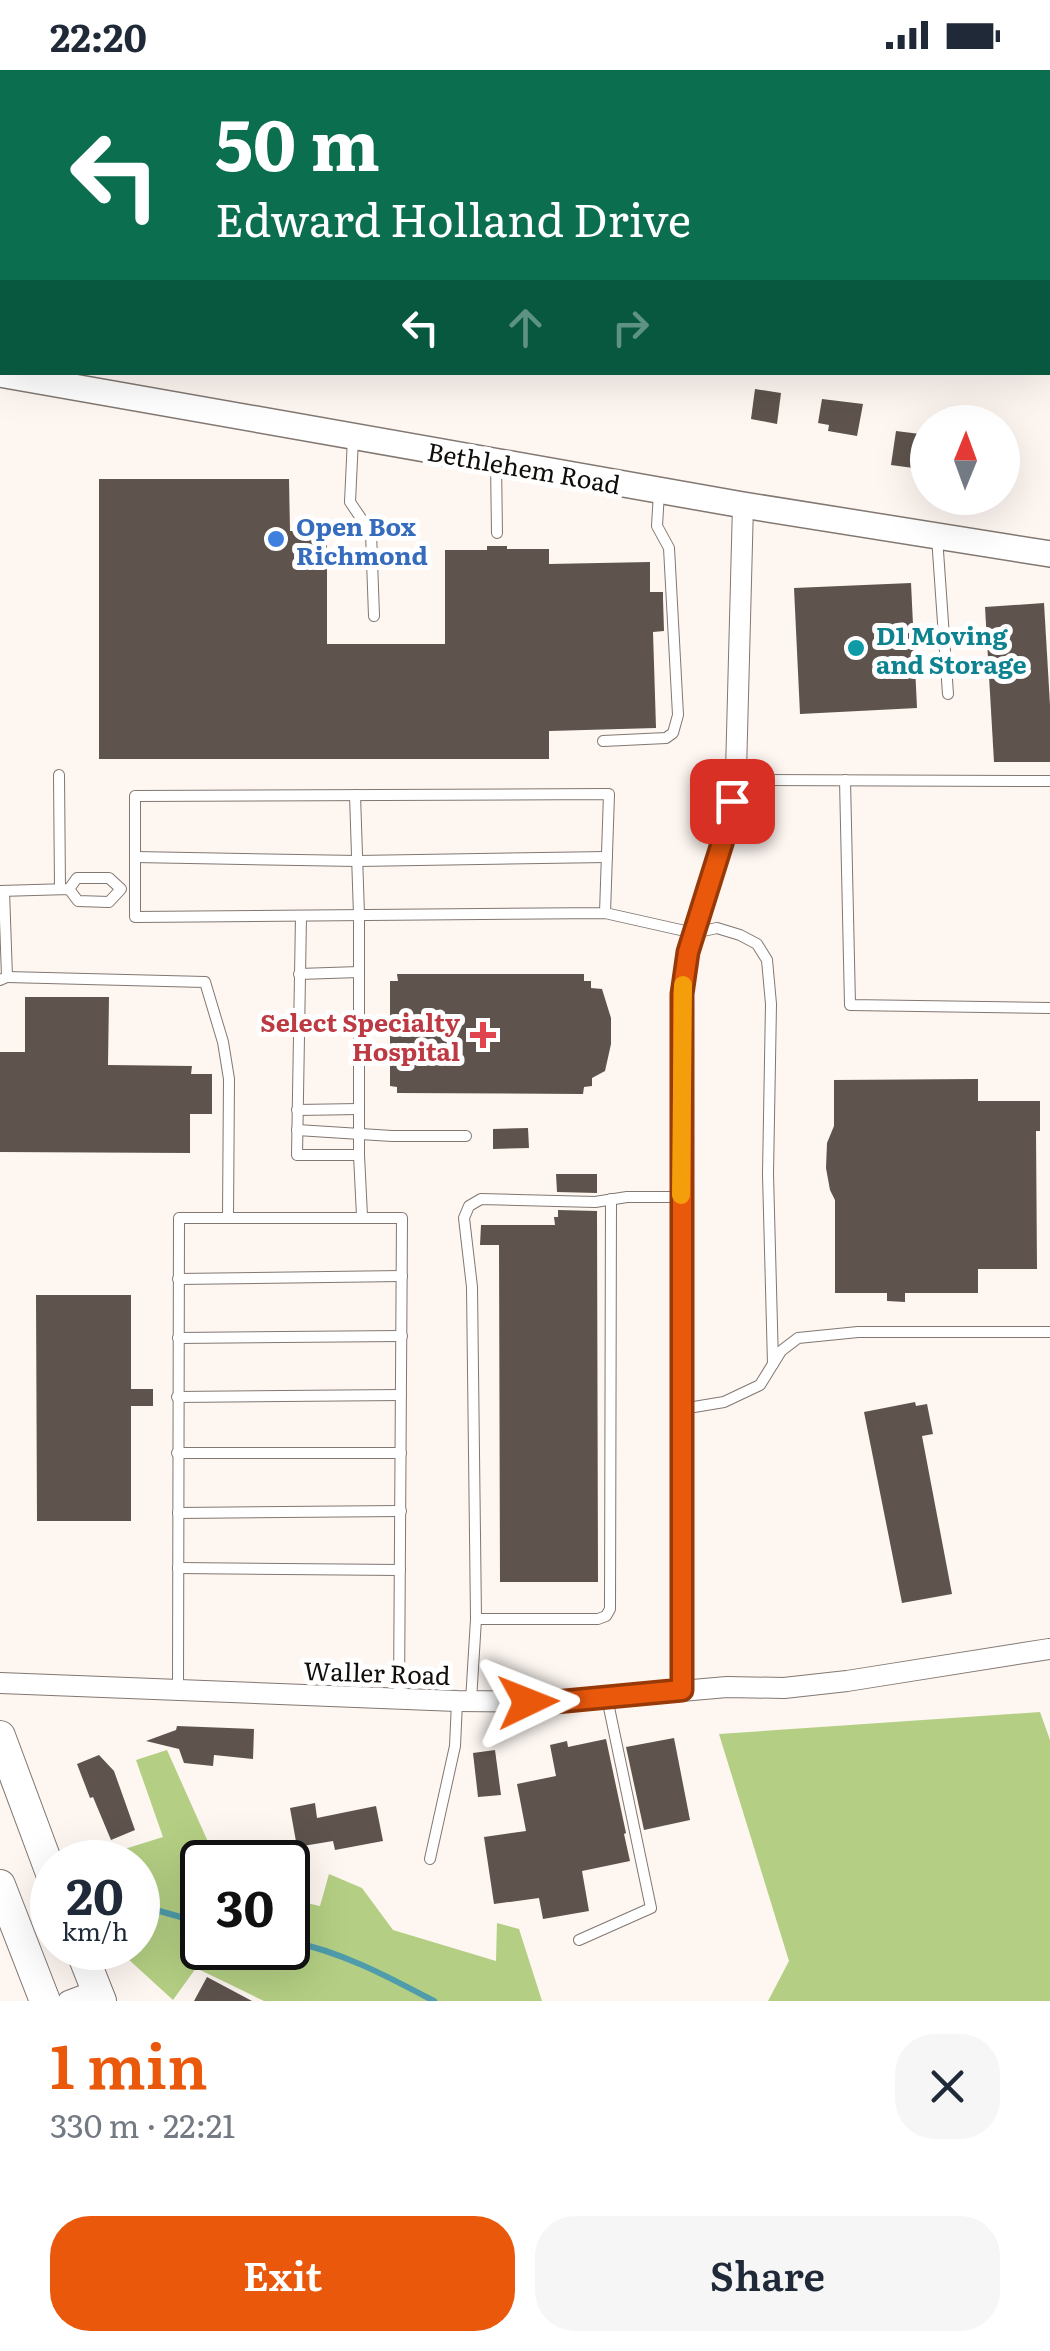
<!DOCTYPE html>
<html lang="en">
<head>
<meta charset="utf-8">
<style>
  :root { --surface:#fff; --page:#f6f6f7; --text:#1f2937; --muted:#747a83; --accent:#ea580c }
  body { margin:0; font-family:Literata,serif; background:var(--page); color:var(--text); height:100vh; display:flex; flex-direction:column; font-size:38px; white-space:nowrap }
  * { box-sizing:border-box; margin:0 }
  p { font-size:32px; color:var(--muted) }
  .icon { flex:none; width:55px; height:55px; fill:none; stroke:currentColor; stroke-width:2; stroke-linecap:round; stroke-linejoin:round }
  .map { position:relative; height:1931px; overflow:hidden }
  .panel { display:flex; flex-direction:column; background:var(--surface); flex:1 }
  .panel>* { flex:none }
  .guide { position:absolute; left:0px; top:0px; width:1050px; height:305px; box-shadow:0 10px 40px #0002; background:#0b6e4f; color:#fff; overflow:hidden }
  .needle { width:65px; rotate:1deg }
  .buttons { position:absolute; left:910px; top:335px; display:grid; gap:20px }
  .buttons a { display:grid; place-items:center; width:110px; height:110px; border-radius:50%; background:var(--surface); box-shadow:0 10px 40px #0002; font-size:50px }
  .speed { position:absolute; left:30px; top:1770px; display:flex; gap:20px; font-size:50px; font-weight:700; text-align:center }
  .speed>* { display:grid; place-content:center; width:130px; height:130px; border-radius:50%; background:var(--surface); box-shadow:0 10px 40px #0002; line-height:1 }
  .speed small { font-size:25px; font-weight:400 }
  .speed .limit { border:5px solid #111; border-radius:15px; background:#fff; color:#111 }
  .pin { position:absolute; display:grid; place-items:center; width:85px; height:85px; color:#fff; margin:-42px; border-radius:20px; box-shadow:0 5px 15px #0006 }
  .me { position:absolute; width:110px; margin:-55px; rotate:88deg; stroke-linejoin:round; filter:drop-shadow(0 0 8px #0008) }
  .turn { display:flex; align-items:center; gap:35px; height:210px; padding:0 50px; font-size:45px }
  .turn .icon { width:130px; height:130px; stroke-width:2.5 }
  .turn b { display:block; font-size:70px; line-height:85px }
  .lanes { display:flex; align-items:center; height:95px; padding:0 50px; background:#0003; justify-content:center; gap:50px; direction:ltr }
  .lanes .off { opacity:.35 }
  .round { display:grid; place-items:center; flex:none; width:105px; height:105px; border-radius:40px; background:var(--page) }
  .head { display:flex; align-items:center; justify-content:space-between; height:170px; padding:0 50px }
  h1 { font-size:60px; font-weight:600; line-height:75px; color:var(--accent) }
  .primary-button { display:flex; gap:20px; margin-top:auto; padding:20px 50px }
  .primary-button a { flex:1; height:115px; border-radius:40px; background:var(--accent); color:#fff; font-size:40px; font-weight:600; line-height:115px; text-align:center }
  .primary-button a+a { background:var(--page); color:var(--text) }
  .status { display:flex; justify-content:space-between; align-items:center; height:70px; padding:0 50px; background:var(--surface); direction:ltr }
  .status svg { height:28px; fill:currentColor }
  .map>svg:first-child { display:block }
</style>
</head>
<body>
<div class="status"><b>22:20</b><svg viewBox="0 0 49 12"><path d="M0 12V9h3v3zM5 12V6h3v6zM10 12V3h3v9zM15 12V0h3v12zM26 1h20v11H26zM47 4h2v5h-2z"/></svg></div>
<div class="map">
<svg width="1050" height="1931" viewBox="0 0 1050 1931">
  <rect width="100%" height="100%" fill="#fdf6f1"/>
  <g fill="#b4cf83">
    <path d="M1040 1642 1050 1670V1931H768L789 1891 719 1664Z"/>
    <path d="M167 1680 217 1792H202V1878H288V1829L320 1836 329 1804 362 1818 393 1860 496 1891 497 1853 519 1859 542 1931H264L196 1898 173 1930 116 1878H138V1792H83L163 1767 136 1690Z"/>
  </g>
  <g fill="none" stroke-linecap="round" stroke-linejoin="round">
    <g stroke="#4f9caa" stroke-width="6">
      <path d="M138 1835 202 1853"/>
      <path d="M288 1871C340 1881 387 1906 434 1931"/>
    </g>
  </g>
  <g fill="#5e534d">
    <path d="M755 319 781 323 777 354 751 349Z"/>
    <path d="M822 329 863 334 857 366 828 361 829 355 818 353Z"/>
    <path d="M896 361 928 365V400L891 395Z"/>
    <path d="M99 409H289L290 461H327V574H445V480H487V476H507V479H549V494L650 492V522H663V529L664 561 653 562 656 658 549 661V689H99Z"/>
    <path d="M911 513 917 638 800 644 794 518Z"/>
    <path d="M1044 533 1050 635V692H994L985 537Z"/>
    <path d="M397 904H584V911H591V918L602 919 611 948V974L605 1001 592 1008V1016L584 1017 583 1024 397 1023V1017L390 1016V911H398Z"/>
    <path d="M25 927H109L108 995 192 996 191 1004H212V1044H190V1083L0 1082V982H25Z"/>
    <path d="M978 1009V1031H1040V1061H1036L1037 1199H978V1223H905V1232L887 1231V1223H835V1130L830 1120 826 1098 827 1073 834 1056V1010Z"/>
    <path d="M528 1058 529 1078 493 1079V1059Z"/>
    <path d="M556 1104H597V1123L557 1122Z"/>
    <path d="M558 1140 597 1141 598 1512H500L499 1175H480L481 1155H555L554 1147H558Z"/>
    <path d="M36 1225H131V1319H153V1336H131V1451H37Z"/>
    <path d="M915 1332 916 1336 927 1334 933 1364 922 1366 952 1524 902 1533 864 1342Z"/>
    <path d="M177 1656 254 1659 253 1689 214 1685 213 1696 184 1693 179 1679 146 1671 176 1660Z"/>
    <path d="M674 1668 690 1750 644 1760 626 1677Z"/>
    <path d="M606 1669 626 1763 624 1764 630 1791 582 1801 589 1841 543 1849 539 1828 494 1834 484 1767 526 1761 517 1714 556 1706 550 1675 567 1671 568 1677Z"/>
    <path d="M495 1680 501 1725 478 1727 473 1683Z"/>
    <path d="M99 1685 114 1701 135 1760 111 1770 93 1727 90 1728 77 1694Z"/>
    <path d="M315 1733 317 1748 376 1736 383 1771 335 1780 333 1771 297 1777 290 1738Z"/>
    <path d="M207 1907 252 1931H194Z"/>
  </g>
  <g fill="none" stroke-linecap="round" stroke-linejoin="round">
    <defs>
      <g id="service">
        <path d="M353 368 350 432 371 463 374 546"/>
        <path d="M496 393 497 463"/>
        <path d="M937 467 948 624"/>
        <path d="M603 671 666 668 673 663 678 645 669 478 657 456 659 422"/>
        <path d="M59 705 60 819"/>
        <path d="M735 710 1050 711"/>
        <path d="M845 710 850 935 1050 938"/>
        <path d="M135 787 357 791 607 787"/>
        <path d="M0 821 69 819 77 808H109L121 819 109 832 78 831 69 819"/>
        <path d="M605 843 609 724 135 726V847L605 843 694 863 717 858 740 865 757 874 767 890 771 934 768 1104 773 1294"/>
        <path d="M301 846 297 1085H359V845L355 725"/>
        <path d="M299 904 359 902"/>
        <path d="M7 907 205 912 223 972 229 1009 228 1147"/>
        <path d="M0 910 7 907 4 821"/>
        <path d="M297 1040 359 1039"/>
        <path d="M297 1060 392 1066H466"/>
        <path d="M359 1085 362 1146"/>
        <path d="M178 1209 402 1206"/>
        <path d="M178 1268 402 1266"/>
        <path d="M177 1327 401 1325"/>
        <path d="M682 1339 724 1332 760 1315 781 1281 798 1268 858 1262H1050"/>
        <path d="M177 1383H401"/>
        <path d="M178 1443 401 1441"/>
        <path d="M178 1498 400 1500"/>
        <path d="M476 1549H598L606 1546 610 1539 611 1129"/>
        <path d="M178 1619 179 1148H402L399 1628"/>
        <path d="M471 1631 476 1549 472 1217 464 1148 469 1136 481 1129 595 1132 627 1127H681"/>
        <path d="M430 1789 455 1676 457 1632"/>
        <path d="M579 1870 651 1838 607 1628"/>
      </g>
      <g id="minor">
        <path d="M473 0 488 2"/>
        <path d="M1048 96H1050"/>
        <path d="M0 1613 457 1631 555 1632 727 1617 784 1618 847 1611 1049 1579"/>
        <path d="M682 1621V924L688 882 725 767 736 702 743 435"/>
        <path d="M68 1931 97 1920"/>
      </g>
      <path id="tertiary" d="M0 304 743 435 1050 484"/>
      <g id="primary">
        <path d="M0 1666 52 1806"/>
        <path d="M0 1815 45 1931"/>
        <path d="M80 1878 101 1931"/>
      </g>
    </defs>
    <use href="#service" stroke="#827771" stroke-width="12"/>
    <use href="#minor" stroke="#827771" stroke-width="22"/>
    <use href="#tertiary" stroke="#827771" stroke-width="28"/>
    <use href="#primary" stroke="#827771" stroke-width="32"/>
    <use href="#service" stroke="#fff" stroke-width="10"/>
    <use href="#minor" stroke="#fff" stroke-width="20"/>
    <use href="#tertiary" stroke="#fff" stroke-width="25"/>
    <use href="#primary" stroke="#fff" stroke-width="30"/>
  </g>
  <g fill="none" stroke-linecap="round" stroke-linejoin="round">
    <defs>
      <path id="route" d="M528 1632H555L682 1620V924L688 882 724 767 732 731"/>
    </defs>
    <use href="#route" stroke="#983908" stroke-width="25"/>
    <use href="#route" stroke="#ea580c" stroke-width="18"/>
    <path stroke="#f59e0b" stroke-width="18" d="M681 1125 683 915"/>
  </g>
  <circle fill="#3f7fe0" stroke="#fff" stroke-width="4" cx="276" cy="469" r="10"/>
  <circle fill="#0f9aa8" stroke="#fff" stroke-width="4" cx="856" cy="578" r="10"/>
  <path fill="#e0444e" stroke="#fff" stroke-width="4" d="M478 950h10v10h10v10h-10v10h-10v-10h-10v-10h10z"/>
  <g text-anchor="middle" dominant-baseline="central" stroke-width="10" stroke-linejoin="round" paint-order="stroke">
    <g font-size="25" fill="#110d0b" stroke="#fff">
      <text transform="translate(524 397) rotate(10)">Bethlehem Road</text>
      <text transform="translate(377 1602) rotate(2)">Waller Road</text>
    </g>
    <g font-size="25" font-weight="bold" fill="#366cbe" stroke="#fff" text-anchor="start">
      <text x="296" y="455">Open Box<tspan x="296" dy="29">Richmond</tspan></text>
    </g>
    <g font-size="25" font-weight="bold" fill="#0d838f" stroke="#fff" text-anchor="start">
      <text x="876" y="564">D1 Moving<tspan x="876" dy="29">and Storage</tspan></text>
    </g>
    <g font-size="25" font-weight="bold" fill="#be3a42" stroke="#fff" text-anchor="end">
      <text x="460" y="951">Select Specialty<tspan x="460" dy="29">Hospital</tspan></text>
    </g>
  </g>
</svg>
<div class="buttons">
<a><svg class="needle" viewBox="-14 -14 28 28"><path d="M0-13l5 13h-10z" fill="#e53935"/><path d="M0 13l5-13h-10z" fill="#747a83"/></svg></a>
</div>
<div class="speed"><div>20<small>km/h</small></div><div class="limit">30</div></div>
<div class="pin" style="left:732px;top:731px;background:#d93025"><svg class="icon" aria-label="arrive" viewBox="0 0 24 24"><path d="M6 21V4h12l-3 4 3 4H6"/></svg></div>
<svg class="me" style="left:528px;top:1632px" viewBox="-20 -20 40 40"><path d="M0-17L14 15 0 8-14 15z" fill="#ea580c" stroke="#fff" stroke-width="4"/></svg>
<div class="guide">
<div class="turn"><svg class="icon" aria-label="left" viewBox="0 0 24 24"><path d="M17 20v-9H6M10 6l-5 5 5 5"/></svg><div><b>50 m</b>Edward Holland Drive</div></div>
<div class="lanes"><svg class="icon" aria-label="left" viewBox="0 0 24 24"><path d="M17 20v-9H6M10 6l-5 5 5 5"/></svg><svg class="icon off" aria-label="ahead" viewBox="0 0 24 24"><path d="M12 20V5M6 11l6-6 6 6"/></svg><svg class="icon off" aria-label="right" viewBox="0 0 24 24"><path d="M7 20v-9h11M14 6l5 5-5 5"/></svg></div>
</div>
</div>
<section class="panel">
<div class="head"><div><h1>1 min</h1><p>330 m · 22:21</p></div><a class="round"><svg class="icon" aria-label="close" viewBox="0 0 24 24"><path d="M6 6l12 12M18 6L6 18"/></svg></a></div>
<div class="primary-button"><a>Exit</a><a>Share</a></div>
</section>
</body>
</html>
